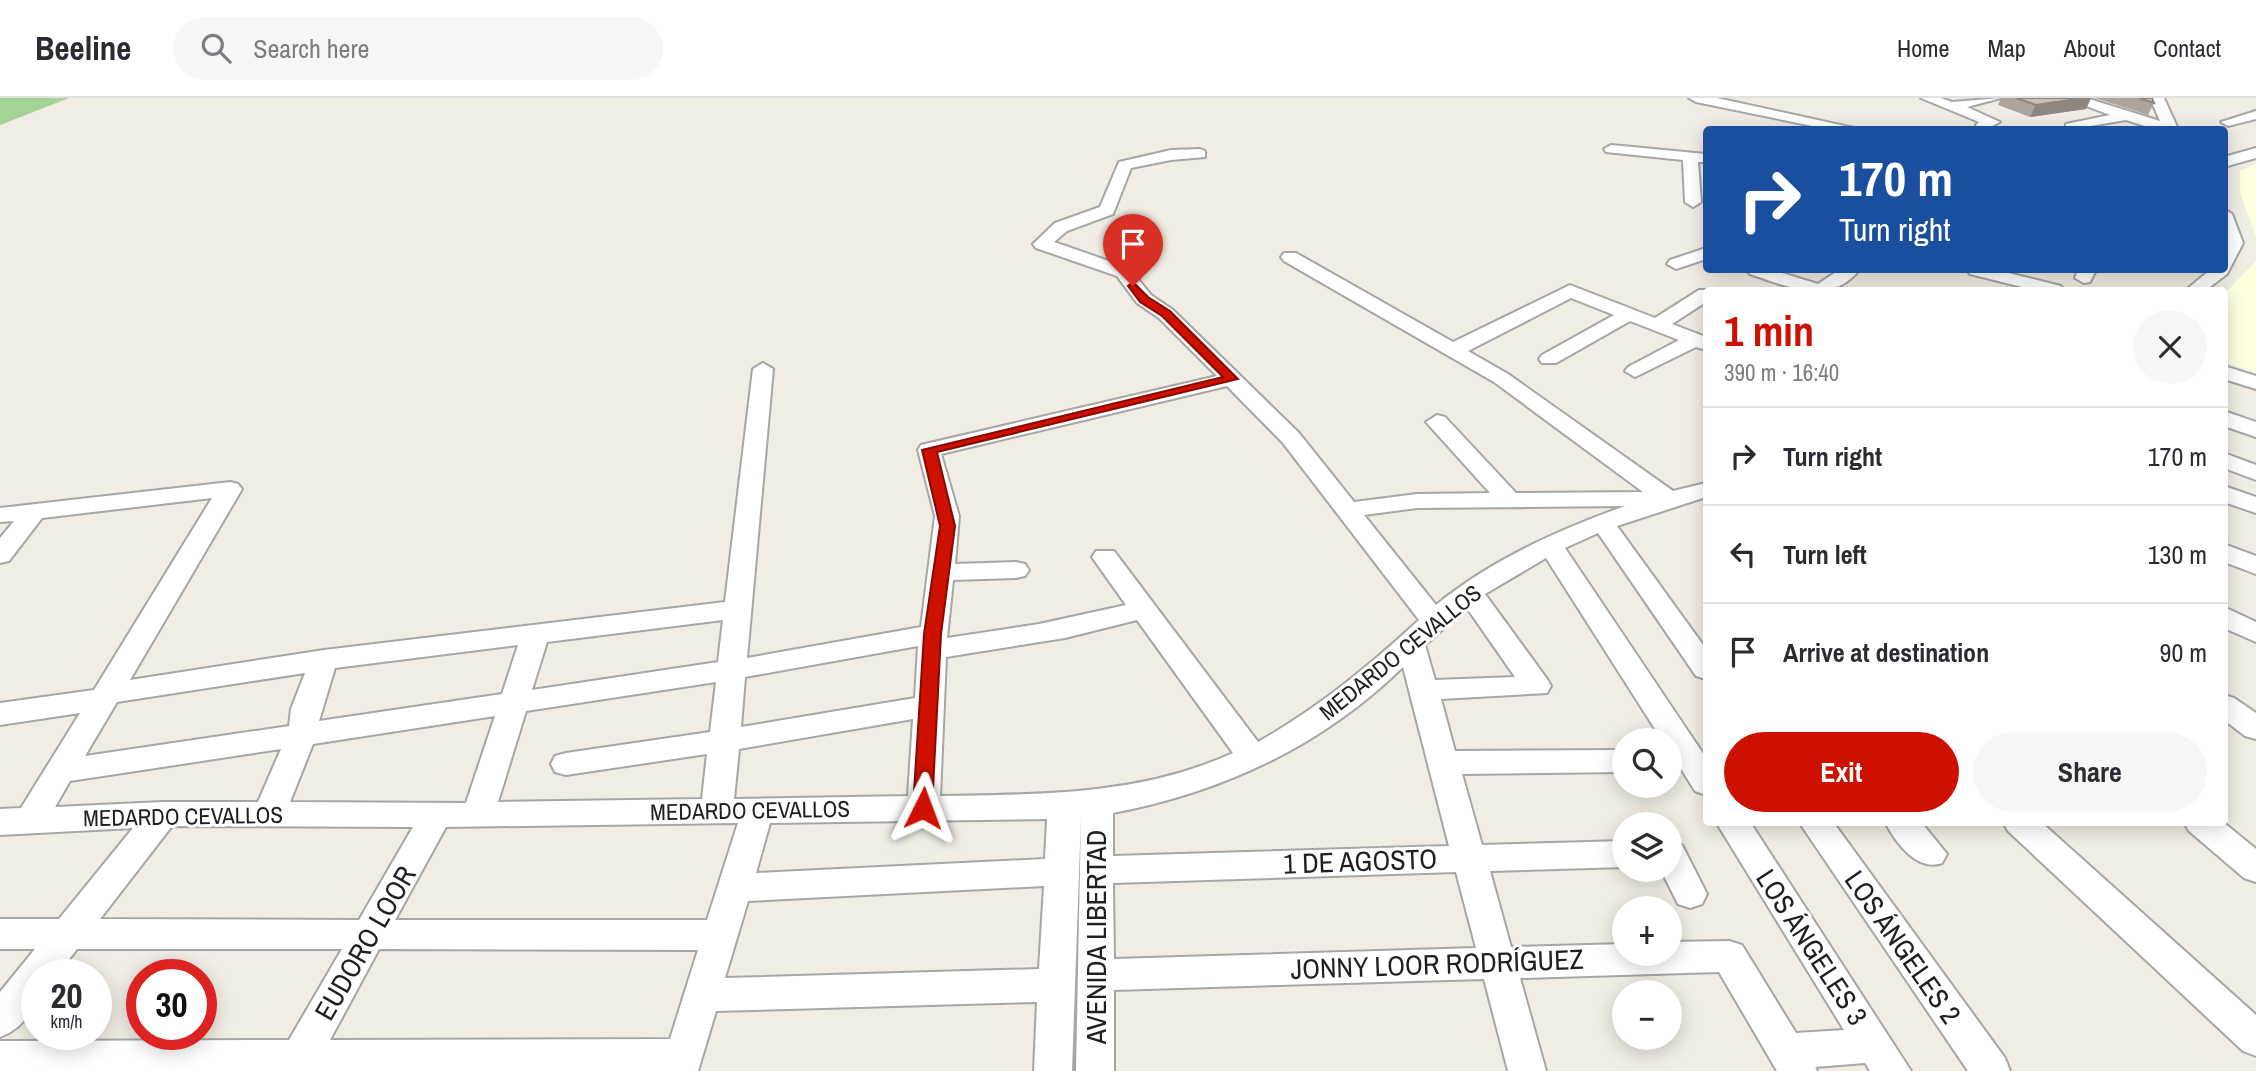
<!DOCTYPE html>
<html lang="en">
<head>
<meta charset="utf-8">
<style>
  :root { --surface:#fff; --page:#f7f7f7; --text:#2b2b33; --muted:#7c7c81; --line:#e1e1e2; --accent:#ce1000 }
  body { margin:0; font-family:"Archivo Narrow",sans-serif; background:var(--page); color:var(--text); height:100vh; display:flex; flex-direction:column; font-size:26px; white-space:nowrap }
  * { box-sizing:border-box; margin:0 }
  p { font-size:23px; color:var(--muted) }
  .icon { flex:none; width:38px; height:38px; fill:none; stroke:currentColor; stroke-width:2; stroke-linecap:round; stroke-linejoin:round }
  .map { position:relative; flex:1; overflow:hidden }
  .sheet { position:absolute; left:1703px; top:189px; width:525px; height:539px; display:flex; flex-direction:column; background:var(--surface); border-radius:7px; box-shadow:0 4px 18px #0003 }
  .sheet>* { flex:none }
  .guide { position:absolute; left:1703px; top:28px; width:525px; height:147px; border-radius:7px; box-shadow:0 4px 18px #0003; background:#1a4fa0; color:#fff; overflow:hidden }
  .controls { position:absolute; left:1612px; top:630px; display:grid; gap:14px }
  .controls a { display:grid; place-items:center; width:70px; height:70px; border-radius:50%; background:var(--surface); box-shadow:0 4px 18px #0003; font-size:35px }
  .speed { position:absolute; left:21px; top:861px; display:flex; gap:14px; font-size:35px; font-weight:700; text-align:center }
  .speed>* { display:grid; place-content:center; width:91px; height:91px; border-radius:50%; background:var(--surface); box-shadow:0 4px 18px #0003; line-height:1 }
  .speed small { font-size:18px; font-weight:400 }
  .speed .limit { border:10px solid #d22; background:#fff; color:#111 }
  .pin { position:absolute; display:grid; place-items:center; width:60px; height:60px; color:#fff; margin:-72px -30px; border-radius:50% 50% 50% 0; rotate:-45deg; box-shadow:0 0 7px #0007 }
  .pin .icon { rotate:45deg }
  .me { position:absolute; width:77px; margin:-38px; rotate:3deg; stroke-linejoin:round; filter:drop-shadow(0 0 5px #0008) }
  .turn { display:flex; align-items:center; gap:24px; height:147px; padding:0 21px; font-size:32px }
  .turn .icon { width:91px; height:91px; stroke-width:2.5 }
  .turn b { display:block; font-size:49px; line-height:60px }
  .round { display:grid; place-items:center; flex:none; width:74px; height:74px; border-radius:37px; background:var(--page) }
  .overview { display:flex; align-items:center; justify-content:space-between; height:119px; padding:0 21px }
  h1 { font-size:42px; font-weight:800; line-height:52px; color:var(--accent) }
  .primary-button { display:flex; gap:14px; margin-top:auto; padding:14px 21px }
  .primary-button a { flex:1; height:80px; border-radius:42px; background:var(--accent); color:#fff; font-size:28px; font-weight:800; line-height:80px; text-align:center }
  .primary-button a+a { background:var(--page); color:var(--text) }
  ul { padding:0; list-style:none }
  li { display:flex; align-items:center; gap:21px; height:98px; padding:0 21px; border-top:2px solid var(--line) }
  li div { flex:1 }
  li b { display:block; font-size:26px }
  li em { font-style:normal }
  header { display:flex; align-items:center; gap:42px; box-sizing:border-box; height:98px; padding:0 35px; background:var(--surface); border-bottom:2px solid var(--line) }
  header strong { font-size:33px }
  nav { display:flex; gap:38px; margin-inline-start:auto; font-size:24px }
  .search { width:490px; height:63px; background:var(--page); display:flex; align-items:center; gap:18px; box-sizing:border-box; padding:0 24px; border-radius:38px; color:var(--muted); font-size:26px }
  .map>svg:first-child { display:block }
</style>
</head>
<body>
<header>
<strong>Beeline</strong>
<div class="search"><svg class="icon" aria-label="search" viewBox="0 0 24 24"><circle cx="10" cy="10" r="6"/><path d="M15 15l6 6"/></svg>Search here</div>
<nav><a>Home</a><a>Map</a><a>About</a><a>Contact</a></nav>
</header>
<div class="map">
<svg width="2256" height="973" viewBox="0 0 2256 973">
  <rect width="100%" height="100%" fill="#f1ede4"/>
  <g fill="#fdffdf">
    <path d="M2256 66V139L2240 95V73Z"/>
    <path d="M2256 163V275L2224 264V196Z"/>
  </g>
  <path fill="#a3d395" d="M0 0H69L0 27Z"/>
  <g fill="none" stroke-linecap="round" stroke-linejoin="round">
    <defs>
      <g id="minor">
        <path d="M1689 0H1717L1863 32H1832L1696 4Z"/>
        <path d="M1921 0H1941L1952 4 2001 0 1967 9 2000 24 1988 30H1978L1976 27 1979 24Z"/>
        <path d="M2065 0H2086L2160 23 2150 0H2164L2178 31 2158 32 2126 22 2066 32V26L2110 17Z"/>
        <path d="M2256 13V21L2228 28 2221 24Z"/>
        <path d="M1611 47 1706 56V64H1698L1701 104 1693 109 1685 104 1683 62 1606 54 1604 51Z"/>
        <path d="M2256 50V60L2224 69V59Z"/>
        <path d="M1200 51 1205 53V59L1171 62 1131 70 1113 116 1067 133 1054 144 1129 170 1151 197 1173 212 1299 335 1354 404 1417 396 1490 395 1426 324 1437 317 1445 319 1516 395 1643 394 1494 284 1284 163 1281 159 1284 155H1296L1453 244 1570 187 1655 220 1699 192H1713H1706V204L1672 226 1706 239V252L1696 249 1635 279 1625 273 1628 269 1679 242 1630 223 1556 265H1542L1539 261 1542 257 1614 217 1571 200 1468 253 1508 276 1673 393 1706 385V399L1617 428 1706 551V581L1696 578 1598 435 1565 450 1706 660V697L1695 693 1670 653V642H1662L1546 460 1485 496 1547 581 1551 588 1547 595 1441 601 1455 653 1624 652V674L1462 676 1482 747 1624 743V769L1490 773 1511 849 1624 846V856H1670V844L1729 843 1742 847 1796 935 1844 932 1716 724H1750L1911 973H1870L1865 965 1815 969 1817 973H1777L1719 874 1520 880 1546 973H1508L1484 881 1114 892V973H1076L1081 719 1072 973H1034L1037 904 716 913 698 973H0V943L289 942 342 851H77L57 877H37C37 905 29 928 0 939V894L35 851H0V821H59L133 730 0 737V711L21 710 80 615 0 627V605L94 592 212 400 42 420 9 463 0 465V440L14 423 0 424V410L230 384 238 386 242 391 130 582 324 552 725 504 753 271 763 265 773 271 747 560 921 529 935 418 918 352 921 347 1217 278 1159 220 1137 205 1117 178 1036 150 1033 146 1055 125 1100 109 1119 64 1171 52ZM1227 288 1283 345 1419 522C1368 569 1318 610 1258 644L1114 453H1096L1092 459 1126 507 1039 526 947 540 953 482 1016 480 1025 478 1029 472 1025 466 1016 464 955 466 959 418 941 356ZM1625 408C1558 432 1491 462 1436 507L1364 417 1417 410ZM1467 510 1515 579 1435 582 1425 547ZM723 522 718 564 532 592 547 544ZM1137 522 1233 655C1139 698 1040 696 940 698L946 559 1065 540ZM518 547 502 596 319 623 335 570ZM918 548 915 600 741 629 745 579ZM1403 569 1449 748 1113 758V715C1223 694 1322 648 1403 569ZM305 575 291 611 289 628 85 658 117 604ZM716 584 710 634 566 655 555 658 551 666 555 674 566 677 707 656 702 701 498 704 526 613ZM495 618 466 705 290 704 313 646ZM913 621 908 698 734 701 739 651ZM281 651 258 704H163L55 709 70 683ZM1047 721 1045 761 756 775 770 725ZM738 725 707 822H395L446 729ZM172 728 413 729 359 822 100 821ZM1456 774 1476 850 1114 861 1113 785ZM1044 788 1039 871 725 880 748 803ZM379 851 698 852 670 941 330 942Z"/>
        <path d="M2224 111 2232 116 2243 145 2227 176 2206 192H2186L2210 172H2224Z"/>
        <path d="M1706 150V161L1676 171 1667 166 1670 162Z"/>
        <path d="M1747 172H1772L1818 186 1839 172H1859C1830 209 1786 188 1750 176Z"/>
        <path d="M1967 172H1996L2061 188 2063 192H2034L1970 176Z"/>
        <path d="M2078 172H2096L2090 184 2084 185 2075 180Z"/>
        <path d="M2224 268 2256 278V291L2224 281Z"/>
        <path d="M2224 313 2256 324V339L2224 328Z"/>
        <path d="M2224 355 2256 367V382L2224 370Z"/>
        <path d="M2224 388 2256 399V415L2224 404Z"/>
        <path d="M2224 446 2256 458V476L2224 464Z"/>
        <path d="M2224 509 2256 524V544L2224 530Z"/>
        <path d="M2224 597 2234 600 2256 615V641L2245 638 2224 622Z"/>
        <path d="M1799 724H1833L2005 960 2010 973H1968Z"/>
        <path d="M1885 724H1921L1947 756 1942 765C1917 774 1896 745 1885 724Z"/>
        <path d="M2003 724H2041L2256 917V958L2243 953 2008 733Z"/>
        <path d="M2184 724H2223L2256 751V784L2244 780 2189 733Z"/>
        <path d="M1670 743 1682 747 1707 796 1702 806 1690 810 1678 806 1661 772H1670Z"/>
      </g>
    </defs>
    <use href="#minor" stroke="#a6a6a6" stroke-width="4"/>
    <use href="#minor" fill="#fff" fill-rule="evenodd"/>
  </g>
  <g fill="#ada59d">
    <path d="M2001 0H2091L2086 11 2030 19 1998 7Z"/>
    <path d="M2095 0H2152L2154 5 2148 17Z"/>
  </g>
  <path fill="#8d8680" d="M2083 0H2091L2086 11 2030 19 2036 7Z"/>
  <g fill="#c9c0b7" stroke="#8d8680" stroke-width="2">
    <path d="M2016 0H2083L2036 7Z"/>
    <path d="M2139 0H2152L2154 5Z"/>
  </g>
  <path fill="#ce1000" stroke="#860a00" stroke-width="2" d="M1133 184 1148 199 1170 213 1238 281 937 354 955 428 941 536 932 710 929 715H916L913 710 924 536 940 428 922 352 1223 279 1162 218 1140 204 1128 188Z"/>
  <g text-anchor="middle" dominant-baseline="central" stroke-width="6" stroke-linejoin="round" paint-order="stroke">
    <g font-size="23" fill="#1f1f1f" stroke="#fff">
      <text transform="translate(1400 554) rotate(-39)">MEDARDO CEVALLOS</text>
      <text transform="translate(750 712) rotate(-1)">MEDARDO CEVALLOS</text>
      <text transform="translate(183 718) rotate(-1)">MEDARDO CEVALLOS</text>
    </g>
    <g font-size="28" fill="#1f1f1f" stroke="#fff">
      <text transform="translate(1360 763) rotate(-2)">1 DE AGOSTO</text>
      <text transform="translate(1096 839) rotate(-90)">AVENIDA LIBERTAD</text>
      <text transform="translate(365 845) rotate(-60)">EUDORO LOOR</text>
      <text transform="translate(1812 849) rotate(57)">LOS ÁNGELES 3</text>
      <text transform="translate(1903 849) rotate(55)">LOS ÁNGELES 2</text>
      <text transform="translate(1437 866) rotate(-2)">JONNY LOOR RODRÍGUEZ</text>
    </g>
  </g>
</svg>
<div class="controls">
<a><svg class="icon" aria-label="search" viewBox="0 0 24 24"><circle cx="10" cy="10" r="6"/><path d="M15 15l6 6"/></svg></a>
<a><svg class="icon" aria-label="layers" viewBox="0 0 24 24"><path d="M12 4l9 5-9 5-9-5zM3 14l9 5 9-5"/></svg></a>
<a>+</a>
<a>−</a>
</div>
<div class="speed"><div>20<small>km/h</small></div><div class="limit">30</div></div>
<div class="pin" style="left:1133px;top:188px;background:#d93025"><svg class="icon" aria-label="arrive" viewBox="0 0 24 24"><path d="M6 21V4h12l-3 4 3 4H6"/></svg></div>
<svg class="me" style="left:923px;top:710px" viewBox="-20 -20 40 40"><path d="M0-17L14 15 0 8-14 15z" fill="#ce1000" stroke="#fff" stroke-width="4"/></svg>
<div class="guide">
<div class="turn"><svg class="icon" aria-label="right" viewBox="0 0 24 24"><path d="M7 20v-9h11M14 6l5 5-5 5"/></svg><div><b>170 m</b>Turn right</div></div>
</div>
<section class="sheet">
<div class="overview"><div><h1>1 min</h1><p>390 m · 16:40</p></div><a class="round"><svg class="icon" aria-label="close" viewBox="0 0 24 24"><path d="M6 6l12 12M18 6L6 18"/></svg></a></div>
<ul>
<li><svg class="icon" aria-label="right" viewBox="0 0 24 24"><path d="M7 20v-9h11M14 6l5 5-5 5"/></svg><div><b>Turn right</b></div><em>170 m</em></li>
<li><svg class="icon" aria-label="left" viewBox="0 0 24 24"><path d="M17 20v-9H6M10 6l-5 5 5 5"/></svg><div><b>Turn left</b></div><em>130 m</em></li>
<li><svg class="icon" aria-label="arrive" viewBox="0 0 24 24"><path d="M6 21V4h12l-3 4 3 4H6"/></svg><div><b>Arrive at destination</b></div><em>90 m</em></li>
</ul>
<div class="primary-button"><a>Exit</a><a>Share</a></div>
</section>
</div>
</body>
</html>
